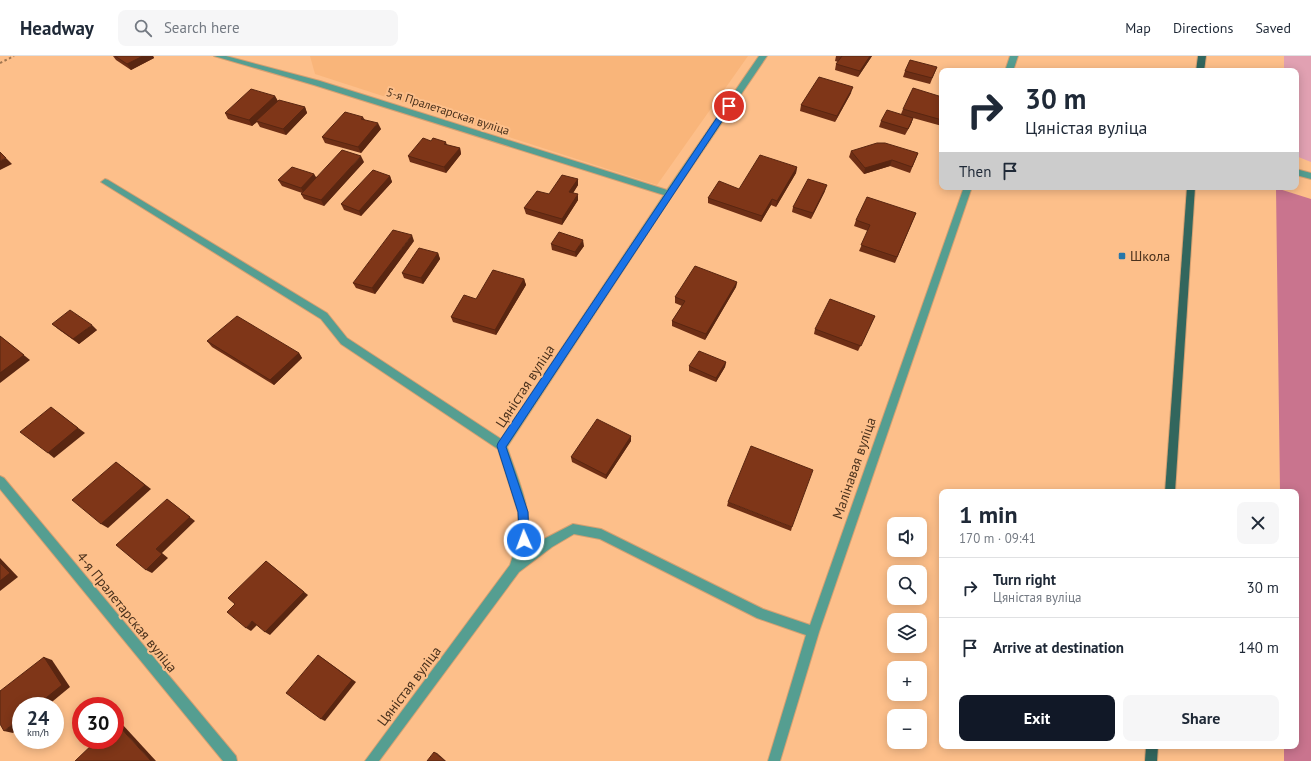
<!DOCTYPE html>
<html lang="en">
<head>
<meta charset="utf-8">
<style>
  :root { --surface:#fff; --page:#f6f6f7; --text:#1f2937; --muted:#747a83; --line:#e0e1e3; --accent:#111827 }
  body { margin:0; font-family:"PT Sans",sans-serif; background:var(--page); color:var(--text); height:100vh; display:flex; flex-direction:column; font-size:15px; white-space:nowrap }
  * { box-sizing:border-box; margin:0 }
  p { font-size:13px; color:var(--muted) }
  .icon { flex:none; width:22px; height:22px; fill:none; stroke:currentColor; stroke-width:2; stroke-linecap:round; stroke-linejoin:round }
  .map { position:relative; flex:1; overflow:hidden }
  .details { position:absolute; left:939px; top:433px; width:360px; height:260px; display:flex; flex-direction:column; background:var(--surface); border-radius:8px; box-shadow:0 2px 10px #0003 }
  .details>* { flex:none }
  .top-card { position:absolute; left:939px; top:12px; width:360px; height:122px; border-radius:8px; box-shadow:0 2px 10px #0003; background:#fff; color:var(--text); overflow:hidden }
  .tools { position:absolute; left:887px; top:461px; display:grid; gap:8px }
  .tools a { display:grid; place-items:center; width:40px; height:40px; border-radius:8px; background:var(--surface); box-shadow:0 2px 10px #0003; font-size:20px }
  .speed { position:absolute; left:12px; top:641px; display:flex; gap:8px; font-size:20px; font-weight:700; text-align:center }
  .speed>* { display:grid; place-content:center; width:52px; height:52px; border-radius:50%; background:var(--surface); box-shadow:0 2px 10px #0003; line-height:1 }
  .speed small { font-size:10px; font-weight:400 }
  .speed .limit { border:6px solid #d22; background:#fff; color:#111 }
  .pin { position:absolute; display:grid; place-items:center; width:34px; height:34px; color:#fff; margin:-17px; border:2px solid #fff; border-radius:50%; box-shadow:0 1px 4px #0007 }
  .me { position:absolute; width:44px; margin:-22px; rotate:358deg; stroke-linejoin:round; filter:drop-shadow(0 0 3px #0008) }
  .turn { display:flex; align-items:center; gap:14px; height:84px; padding:0 20px; font-size:18px }
  .turn .icon { width:52px; height:52px; stroke-width:2.5 }
  .turn b { display:block; font-size:28px; line-height:34px }
  .then { display:flex; align-items:center; height:38px; padding:0 20px; background:#0003; gap:8px; font-size:15px }
  .round { display:grid; place-items:center; flex:none; width:42px; height:42px; border-radius:8px; background:var(--page) }
  .headline { display:flex; align-items:center; justify-content:space-between; height:68px; padding:0 20px }
  h1 { font-size:24px; font-weight:800; line-height:30px }
  .action { display:flex; gap:8px; margin-top:auto; padding:8px 20px }
  .action a { flex:1; height:46px; border-radius:8px; background:var(--accent); color:#fff; font-size:16px; font-weight:800; line-height:46px; text-align:center }
  .action a+a { background:var(--page); color:var(--text) }
  ul { padding:0; list-style:none }
  li { display:flex; align-items:center; gap:12px; height:60px; padding:0 20px; border-top:1px solid var(--line) }
  li div { flex:1 }
  li b { display:block; font-size:15px }
  li em { font-style:normal }
  header { display:flex; align-items:center; gap:24px; box-sizing:border-box; height:56px; padding:0 20px; background:var(--surface); border-bottom:1px solid var(--line) }
  header strong { font-size:19px }
  nav { display:flex; gap:22px; margin-inline-start:auto; font-size:14px }
  .search { width:280px; height:36px; background:var(--page); display:flex; align-items:center; gap:10px; box-sizing:border-box; padding:0 14px; border-radius:8px; color:var(--muted); font-size:15px }
  .map>svg:first-child { display:block }
</style>
</head>
<body>
<header>
<strong>Headway</strong>
<div class="search"><svg class="icon" aria-label="search" viewBox="0 0 24 24"><circle cx="10" cy="10" r="6"/><path d="M15 15l6 6"/></svg>Search here</div>
<nav><a>Map</a><a>Directions</a><a>Saved</a></nav>
</header>
<div class="map">
<svg width="1311" height="705" viewBox="0 0 1311 705">
  <rect width="100%" height="100%" fill="#fdbf8a"/>
  <path fill="#f9b57a" d="M310 0H748L657 129 315 18Z"/>
  <path fill="#e1a1b2" d="M1284 0H1311V106L1296 100V15H1284Z"/>
  <path fill="#c9748e" d="M1276 132 1311 143V705H1284V690H1296V436H1280Z"/>
  <g fill="none" stroke-linecap="round" stroke-linejoin="round">
    <defs>
      <g id="minor">
        <path d="M214 0H226L320 25 667 134 759 0H767L672 140 507 391C518 425 537 461 525 497L544 483 573 468 601 473 763 553 810 569 964 131H972L819 576 780 705H768L806 579 757 562 600 483 574 478 552 491 519 516 379 705H365L510 509 518 484V456L498 393 341 288 321 263 101 126 105 123 108 124 327 257 347 282 501 383 664 139 314 29Z"/>
        <path d="M1010 0H1018L1013 15H1005Z"/>
        <path d="M1296 113 1311 117V123L1296 119Z"/>
        <path d="M0 420 4 422 236 700 237 705H223L0 433Z"/>
      </g>
      <g id="primary">
        <path d="M1198 0H1206L1204 15H1196Z"/>
        <path d="M1187 131H1195L1175 436H1165Z"/>
        <path d="M1146 690H1158L1157 705H1145Z"/>
      </g>
    </defs>
    <use href="#minor" stroke="#d6a072" stroke-width="2"/>
    <use href="#primary" stroke="#d6a072" stroke-width="2"/>
    <path stroke="#a07651" stroke-width="2" stroke-dasharray="2.5 2.5" stroke-linecap="butt" d="M0 7 14 0"/>
    <use href="#minor" fill="#559e91" fill-rule="evenodd"/>
    <use href="#primary" fill="#32665d" fill-rule="evenodd"/>
  </g>
  <g fill="#6d2e15">
    <path d="M113 0H153L154 2 131 14 116 4Z"/>
    <path d="M836 0H872L858 21 835 14 836 8 838 6 835 5Z"/>
    <path d="M937 11 930 28 903 21 905 15Z"/>
    <path d="M851 37 835 66 800 55 801 49Z"/>
    <path d="M275 40 278 45 305 51 307 57 286 79 260 71 257 66 252 70 228 63 225 57Z"/>
    <path d="M942 41V70L913 62 911 68 905 79 879 71 881 65 901 58 903 53Z"/>
    <path d="M363 61 365 64 381 73 361 97 325 87 322 81Z"/>
    <path d="M431 85 446 86 447 89 460 92 461 98 446 117 410 106 408 100Z"/>
    <path d="M851 95 918 97 910 117 890 110 864 118 849 101Z"/>
    <path d="M364 106 324 150 304 143 301 138 302 137 282 130 278 124 314 118 316 121Z"/>
    <path d="M797 111 796 117 776 151 771 149 761 166 708 147V142L739 133Z"/>
    <path d="M390 120 392 126 361 160 344 154 341 148Z"/>
    <path d="M578 123V129L573 137 578 144 562 169 526 158 524 152Z"/>
    <path d="M825 135 811 163 792 156 793 151Z"/>
    <path d="M916 157 895 207 859 195 868 175 854 170 856 164Z"/>
    <path d="M414 185 375 238 356 232 353 227Z"/>
    <path d="M551 188 584 190 576 201 552 194Z"/>
    <path d="M438 197 440 203 423 228 404 222 402 217Z"/>
    <path d="M524 223 526 229 496 279 453 266 451 261 476 243Z"/>
    <path d="M737 226 736 231 705 284 672 270V265L682 250 675 247V241Z"/>
    <path d="M875 260 858 295 814 278 815 273Z"/>
    <path d="M52 268 97 274 79 288 58 273Z"/>
    <path d="M207 285 299 297 302 302 274 329 212 291Z"/>
    <path d="M726 306 725 311 716 326 689 315V310Z"/>
    <path d="M631 380V385L606 423 572 406 571 401Z"/>
    <path d="M728 446 792 471 791 475 727 450Z"/>
  </g>
  <g fill="#592611">
    <path d="M143 0H153L154 2 131 14 127 8Z"/>
    <path d="M870 0H872L858 21 860 15Z"/>
    <path d="M853 31 851 37 835 66 837 60Z"/>
    <path d="M275 40 278 46 252 70 249 64Z"/>
    <path d="M305 51 307 57 286 79 283 73Z"/>
    <path d="M913 62 911 68 905 79 908 73Z"/>
    <path d="M378 67 381 73 361 97 358 91Z"/>
    <path d="M460 92 461 98 446 117 444 111Z"/>
    <path d="M361 100 364 106 324 150 321 144Z"/>
    <path d="M6 102 12 108 0 114V105Z"/>
    <path d="M892 104 890 110 864 118 865 112Z"/>
    <path d="M797 111 796 117 776 151 777 145Z"/>
    <path d="M314 118 317 124 304 137 301 132Z"/>
    <path d="M390 120 392 126 361 160 359 155Z"/>
    <path d="M578 123V129L570 142 569 136Z"/>
    <path d="M827 129 825 135 811 163 813 157Z"/>
    <path d="M578 138V144L562 169V163Z"/>
    <path d="M772 143 771 149 761 166 762 160Z"/>
    <path d="M412 179 414 185 375 238 372 232Z"/>
    <path d="M583 184 584 190 576 201 575 196Z"/>
    <path d="M438 197 440 203 423 228 421 222Z"/>
    <path d="M524 223 526 229 496 279 495 274Z"/>
    <path d="M737 226 736 231 705 284 706 278Z"/>
    <path d="M92 269 97 274 79 288 73 283Z"/>
    <path d="M0 280 30 304 0 327Z"/>
    <path d="M299 297 302 302 274 329 270 324Z"/>
    <path d="M726 306 725 311 716 326V322Z"/>
    <path d="M57 356 85 377 54 402 48 397Z"/>
    <path d="M631 380V385L606 423V419Z"/>
    <path d="M116 406 151 433 108 472 101 468Z"/>
    <path d="M167 443 195 465 162 497 168 502 152 517 146 514 156 493Z"/>
    <path d="M0 502 18 521 0 535Z"/>
    <path d="M266 505 308 539 270 579 265 576Z"/>
    <path d="M252 565 258 568 251 575 246 572Z"/>
    <path d="M318 599 356 626 325 665 321 663Z"/>
    <path d="M44 601 52 604 70 631 47 650H36Z"/>
    <path d="M21 662V670L13 677 4 675Z"/>
    <path d="M115 666 122 668 156 705H151Z"/>
    <path d="M434 696 437 697 446 705H445Z"/>
  </g>
  <g fill="#7f3618" stroke="#592611">
    <path d="M115 0H143L127 8Z"/>
    <path d="M841 0H870L860 15 836 8 842 0Z"/>
    <path d="M910 4 937 11 932 22 905 15Z"/>
    <path d="M819 21 853 31 837 60 801 49Z"/>
    <path d="M913 32 942 41V64L903 53Z"/>
    <path d="M251 33 275 40 249 64 225 57Z"/>
    <path d="M279 44 305 51 283 73 256 65Z"/>
    <path d="M887 54 913 62 908 73 881 65Z"/>
    <path d="M345 56 363 61 361 63 378 67 358 91 322 81Z"/>
    <path d="M423 82 431 85 433 82 446 86 444 88 460 92 444 111 408 100Z"/>
    <path d="M877 87H885L918 97 912 111 892 104 865 112 851 95Z"/>
    <path d="M342 94 361 100 321 144 301 138Z"/>
    <path d="M0 96 6 102 0 105Z"/>
    <path d="M760 99 797 111 777 145 772 143 762 160 708 142 719 125 739 133Z"/>
    <path d="M292 111 314 118 301 132 278 124Z"/>
    <path d="M373 114 390 120 359 155 341 148Z"/>
    <path d="M562 119 578 123 569 136 578 138 562 163 524 152 537 135 549 138Z"/>
    <path d="M808 123 827 129 813 157 793 151Z"/>
    <path d="M867 141 916 157 897 201 861 189 870 169 856 164Z"/>
    <path d="M393 174 412 179 372 232 353 227Z"/>
    <path d="M559 176 583 184 575 196 551 188Z"/>
    <path d="M419 192 438 197 421 222 402 217Z"/>
    <path d="M695 210 737 226 706 278 672 265 685 245 675 241Z"/>
    <path d="M493 214 524 223 495 274 451 261 464 239 476 243Z"/>
    <path d="M830 243 875 260 861 290 815 273Z"/>
    <path d="M70 254 92 269 73 283 52 268Z"/>
    <path d="M237 260 299 297 270 324 207 285Z"/>
    <path d="M0 280 24 299 0 317Z"/>
    <path d="M699 295 726 306 716 322 689 310Z"/>
    <path d="M51 351 78 372 48 397 20 376Z"/>
    <path d="M597 363 631 380 606 419 571 401Z"/>
    <path d="M751 390 813 414 792 471 728 446Z"/>
    <path d="M116 406 145 429 101 468 72 444Z"/>
    <path d="M167 443 190 461 156 493 162 498 146 514 116 489Z"/>
    <path d="M266 505 304 536 265 576 252 565 246 572 227 556 235 548 228 542Z"/>
    <path d="M0 507 10 517 0 525Z"/>
    <path d="M318 599 352 624 321 663 286 637Z"/>
    <path d="M44 601 62 629 36 650H21V662L4 675 0 668V635Z"/>
    <path d="M115 666 151 705H75L97 684H115Z"/>
    <path d="M434 696 445 705H427Z"/>
  </g>
  <path fill="#1a73e8" stroke="#114b97" d="M726 48 732 50 506 391 528 456 529 484 527 487 524 488 520 487 518 456 497 390 498 387Z"/>
  <rect fill="#2877a9" stroke="#fdbf8a" stroke-width="1.5" x="1118" y="196" width="8" height="8" rx="2"/>
  <g text-anchor="middle" dominant-baseline="central" stroke-width="4" stroke-linejoin="round" paint-order="stroke">
    <g font-size="12" fill="#4b321d" stroke="#fdbf8a">
      <text transform="translate(448 55) rotate(18)">5-я Пралетарская вуліца</text>
    </g>
    <g font-size="14" fill="#4b321d" stroke="#fdbf8a" text-anchor="start">
      <text x="1130" y="200">Школа</text>
    </g>
    <g font-size="14" fill="#4b321d" stroke="#fdbf8a">
      <text transform="translate(525 330) rotate(-57)">Цяністая вуліца</text>
      <text transform="translate(854 412) rotate(-71)">Малінавая вуліца</text>
      <text transform="translate(127 556) rotate(51)">4-я Пралетарская вуліца</text>
      <text transform="translate(409 630) rotate(-53)">Цяністая вуліца</text>
    </g>
  </g>
</svg>
<div class="tools">
<a><svg class="icon" aria-label="sound" viewBox="0 0 24 24"><path d="M4 9h4l5-4v14l-5-4H4zM17 9q2 3 0 6"/></svg></a>
<a><svg class="icon" aria-label="search" viewBox="0 0 24 24"><circle cx="10" cy="10" r="6"/><path d="M15 15l6 6"/></svg></a>
<a><svg class="icon" aria-label="layers" viewBox="0 0 24 24"><path d="M12 4l9 5-9 5-9-5zM3 14l9 5 9-5"/></svg></a>
<a>+</a>
<a>−</a>
</div>
<div class="speed"><div>24<small>km/h</small></div><div class="limit">30</div></div>
<div class="pin" style="left:729px;top:50px;background:#d93025"><svg class="icon" aria-label="arrive" viewBox="0 0 24 24"><path d="M6 21V4h12l-3 4 3 4H6"/></svg></div>
<svg class="me" style="left:524px;top:484px" viewBox="-20 -20 40 40"><circle r="17" fill="#1a73e8" stroke="#fff" stroke-width="3"/><path d="M0-11L8 9 0 5-8 9z" fill="#fff"/></svg>
<div class="top-card">
<div class="turn"><svg class="icon" aria-label="right" viewBox="0 0 24 24"><path d="M7 20v-9h11M14 6l5 5-5 5"/></svg><div><b>30 m</b>Цяністая вуліца</div></div>
<div class="then">Then<svg class="icon" aria-label="arrive" viewBox="0 0 24 24"><path d="M6 21V4h12l-3 4 3 4H6"/></svg></div>
</div>
<section class="details">
<div class="headline"><div><h1>1 min</h1><p>170 m · 09:41</p></div><a class="round"><svg class="icon" aria-label="close" viewBox="0 0 24 24"><path d="M6 6l12 12M18 6L6 18"/></svg></a></div>
<ul>
<li><svg class="icon" aria-label="right" viewBox="0 0 24 24"><path d="M7 20v-9h11M14 6l5 5-5 5"/></svg><div><b>Turn right</b><p>Цяністая вуліца</p></div><em>30 m</em></li>
<li><svg class="icon" aria-label="arrive" viewBox="0 0 24 24"><path d="M6 21V4h12l-3 4 3 4H6"/></svg><div><b>Arrive at destination</b></div><em>140 m</em></li>
</ul>
<div class="action"><a>Exit</a><a>Share</a></div>
</section>
</div>
</body>
</html>
